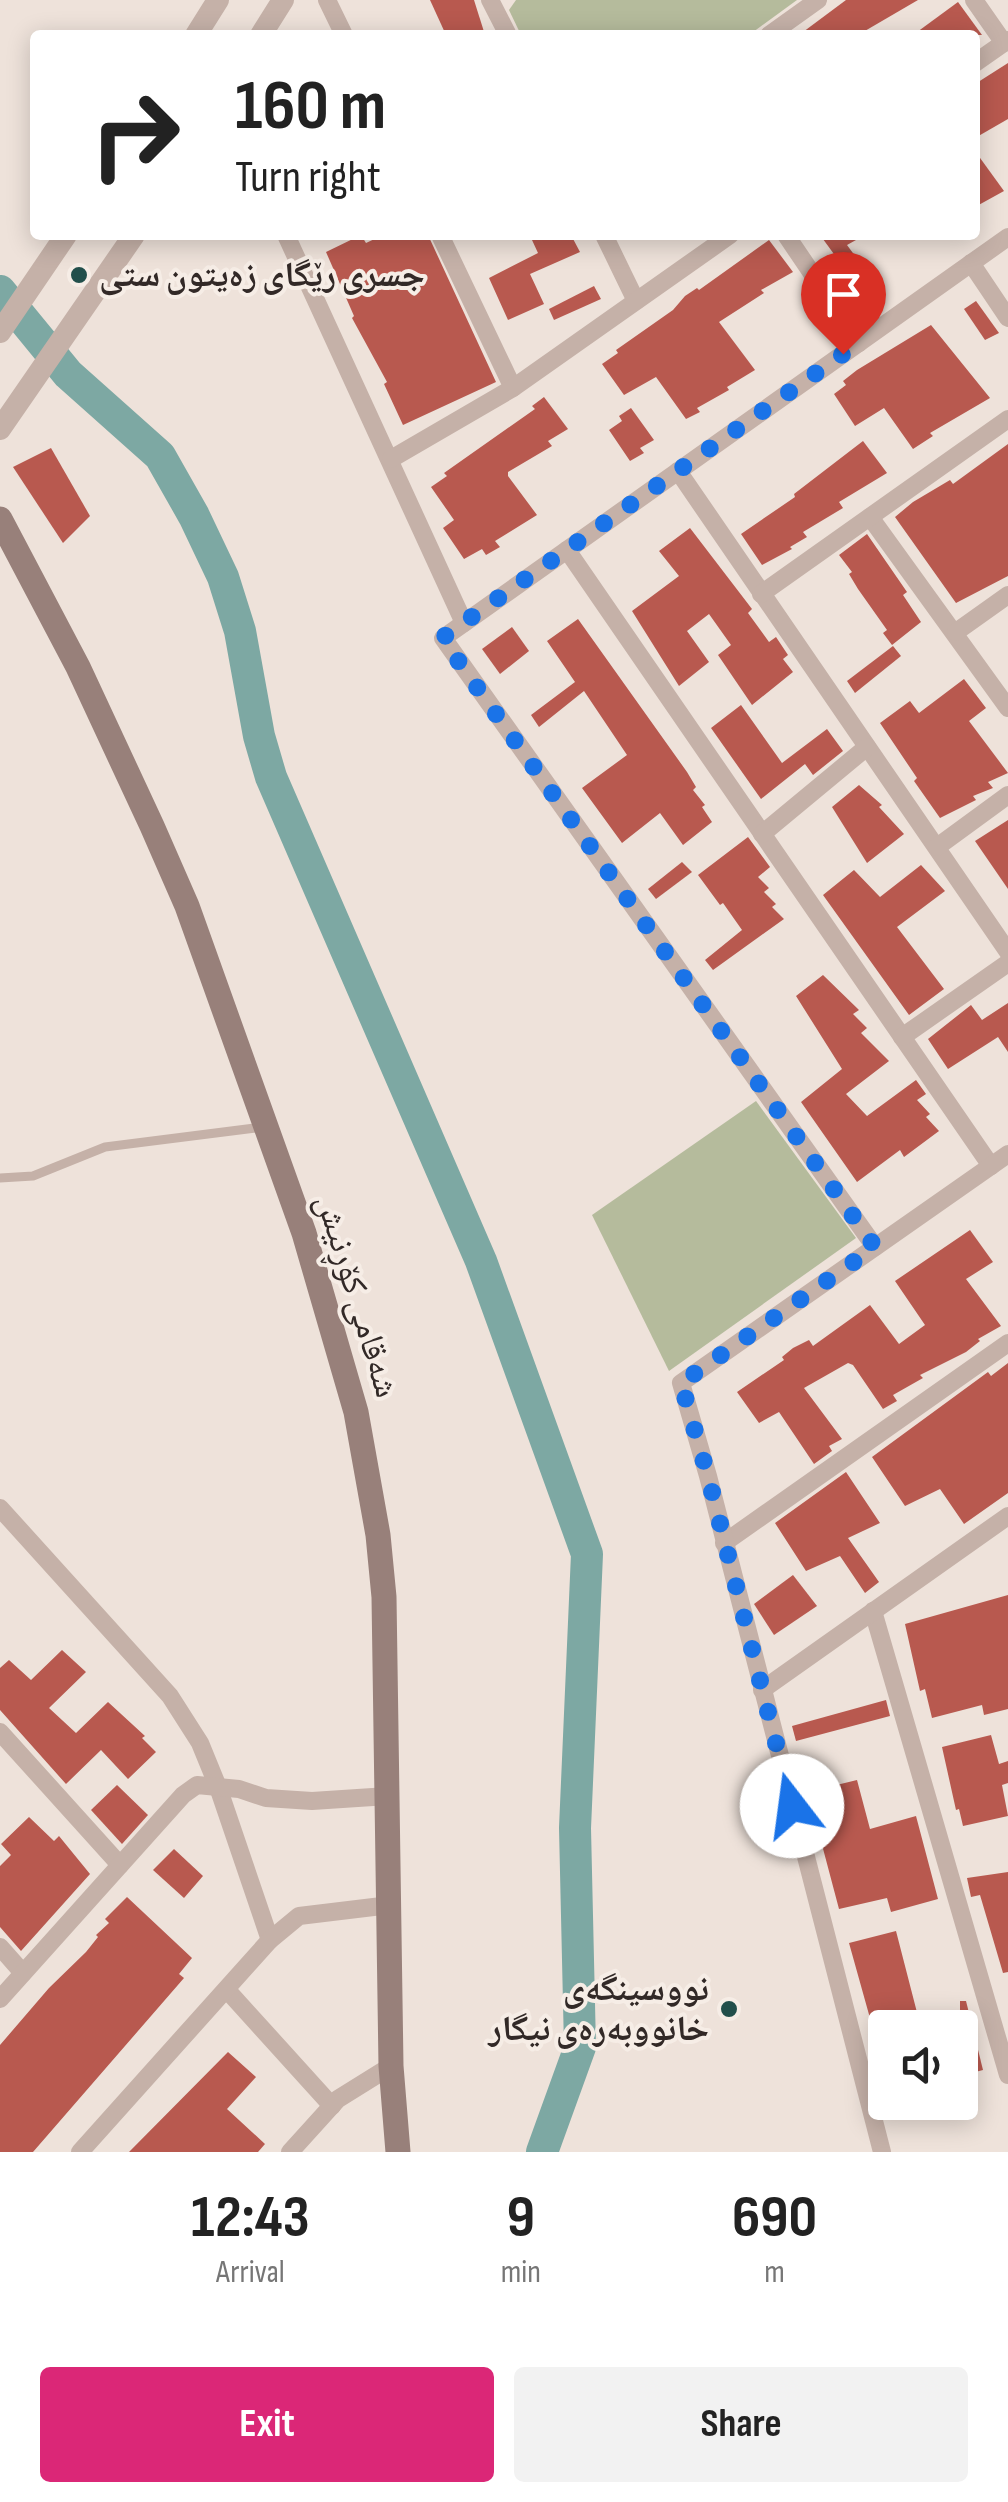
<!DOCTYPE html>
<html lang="en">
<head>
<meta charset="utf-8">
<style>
  :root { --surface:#fff; --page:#f2f2f2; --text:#222; --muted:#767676; --accent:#db2777 }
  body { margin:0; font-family:"Sofia Sans Condensed","Noto Naskh Arabic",sans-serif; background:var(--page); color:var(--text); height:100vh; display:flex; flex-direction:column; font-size:38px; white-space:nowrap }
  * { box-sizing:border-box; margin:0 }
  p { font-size:32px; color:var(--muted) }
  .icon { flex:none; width:55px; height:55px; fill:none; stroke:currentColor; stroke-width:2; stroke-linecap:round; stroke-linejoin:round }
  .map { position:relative; height:2152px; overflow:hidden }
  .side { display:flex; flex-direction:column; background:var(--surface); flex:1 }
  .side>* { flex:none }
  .banner { position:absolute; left:30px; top:30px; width:950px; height:210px; border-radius:10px; box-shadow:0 5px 25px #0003; background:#fff; color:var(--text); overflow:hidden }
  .buttons { position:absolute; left:868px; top:2010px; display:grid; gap:20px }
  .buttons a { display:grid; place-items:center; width:110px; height:110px; border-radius:10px; background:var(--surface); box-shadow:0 5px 25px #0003; font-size:50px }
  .pin { position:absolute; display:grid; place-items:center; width:85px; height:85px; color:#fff; margin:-102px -42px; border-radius:50% 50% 50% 0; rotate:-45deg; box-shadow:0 0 10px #0007 }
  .pin .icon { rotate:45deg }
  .me { position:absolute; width:110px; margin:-55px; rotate:345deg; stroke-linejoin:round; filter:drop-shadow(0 0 8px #0008) }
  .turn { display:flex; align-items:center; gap:35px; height:210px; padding:0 40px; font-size:45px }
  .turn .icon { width:130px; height:130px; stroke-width:2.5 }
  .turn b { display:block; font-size:70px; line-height:85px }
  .eta { display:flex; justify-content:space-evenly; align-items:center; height:170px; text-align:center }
  .eta b { font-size:60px; font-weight:700; line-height:70px }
  .button { display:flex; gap:20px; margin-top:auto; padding:20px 40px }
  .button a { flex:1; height:115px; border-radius:10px; background:var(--accent); color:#fff; font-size:40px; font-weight:700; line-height:115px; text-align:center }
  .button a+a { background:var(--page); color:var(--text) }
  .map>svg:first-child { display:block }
</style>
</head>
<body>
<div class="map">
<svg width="1008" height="2152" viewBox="0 0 1008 2152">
  <rect width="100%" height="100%" fill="#eee2da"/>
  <g fill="#b5bb9c">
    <path d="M516 0H797L749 35H521L509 10Z"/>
    <path d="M756 1101 856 1238 669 1371 592 1215Z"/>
  </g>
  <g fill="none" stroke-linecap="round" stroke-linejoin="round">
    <path stroke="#7da8a3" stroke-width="32" d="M0 291 68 374 160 456 194 516 223 577 240 631 259 736 271 777 481 1261 587 1554 575 1828 580 2047 542 2152"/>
  </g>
  <g fill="#b8594f">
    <path d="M430 0H474L485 35H446Z"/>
    <path d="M846 0H918L858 35H799Z"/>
    <path d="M958 2 982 35H913Z"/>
    <path d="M1008 63V119L975 138V84Z"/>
    <path d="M975 151 1004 191 975 207Z"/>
    <path d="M361 235 366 243 383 235H428L496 382 403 425 384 384 387 382 352 318 354 316 326 252Z"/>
    <path d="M542 235H571L580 252 530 274 544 304 508 320 489 278 538 253 532 240Z"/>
    <path d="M820 235H865L847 245 875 283 861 291Z"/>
    <path d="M769 240 793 272 761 290 764 293 719 322 755 370 727 387 729 390 697 408 700 412 686 419 656 377 624 395 602 364 618 353 616 350 673 310 685 296 697 288 699 290Z"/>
    <path d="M594 286 601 299 554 320 549 309Z"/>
    <path d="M976 301 999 333 985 340 964 309Z"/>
    <path d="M931 325 990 398 930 433 933 436 913 449 884 408 855 426 834 394 846 385 843 381 857 370Z"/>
    <path d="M544 397 568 429 548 441 552 446 508 472V476L537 515 495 541 500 547 486 555 482 549 464 559 443 528 454 520 431 487 447 476 444 473 535 409 532 406Z"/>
    <path d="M631 408 654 440 640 448 644 453 630 461 609 430 622 421 619 416Z"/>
    <path d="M863 441 887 473 839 502 843 508 803 532 807 537 790 547 792 549 762 565 741 534 795 497 794 494Z"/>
    <path d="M1008 444V576L956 603 895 517 913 502 950 480 953 484Z"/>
    <path d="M51 448 90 516 63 543 13 467Z"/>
    <path d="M690 528 752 609 748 613 769 642 776 637 788 655 783 659 793 672 752 705 718 655 731 645 709 614 687 631 709 662 679 686 632 611 679 576 659 551Z"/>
    <path d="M867 534 907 592 903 595 921 622 892 645 883 633 887 630 858 589 849 574 852 572 839 555Z"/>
    <path d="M578 619 687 772 696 787 693 790 705 805 702 807 712 822 683 845 660 813 622 843 582 788 627 755 584 691 539 727 531 715 575 682 547 641Z"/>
    <path d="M512 627 529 651 500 674 482 649Z"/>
    <path d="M893 646 901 656 855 693 847 681Z"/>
    <path d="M964 679 986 708 969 721 1008 773 988 782 993 788 973 796 976 800 940 818 914 781 917 778 880 723 910 701 919 713Z"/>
    <path d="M741 705 782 763 827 729 843 751 813 775 805 764 761 799 711 728Z"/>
    <path d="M859 785 882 805 879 807 904 834 867 863 832 807Z"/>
    <path d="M1008 820V889L975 841Z"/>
    <path d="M748 837 770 867 758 877 769 888 764 892 776 904 772 907 784 919 713 970 705 960 742 930 723 903 720 905 698 875Z"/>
    <path d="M682 862 692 872 656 899 648 889Z"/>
    <path d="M921 865 945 891 897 927 944 989 909 1015 823 895 854 870 880 897Z"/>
    <path d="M823 975 859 1010 853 1014 867 1028 861 1033 889 1061 846 1094 867 1116 916 1080 926 1094 917 1100 930 1114 926 1117 939 1131 904 1157 900 1150 857 1182 801 1102 842 1069 796 996Z"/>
    <path d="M1008 1003V1052L998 1037 948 1069 928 1039 971 1005 982 1020Z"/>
    <path d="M970 1230 993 1262 966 1279 1001 1326 978 1339 980 1341 966 1352 920 1375 923 1378 893 1395 897 1401 883 1409 853 1365 848 1363 804 1388 842 1439 829 1446 832 1451 814 1464 779 1412 759 1423 737 1392 784 1360 782 1357 793 1348 809 1340 813 1346 870 1305 899 1344 925 1325 895 1281Z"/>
    <path d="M1008 1363V1493L964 1524 940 1489 905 1506 872 1457 988 1372 991 1376Z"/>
    <path d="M846 1472 880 1523 848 1538 879 1582 865 1593 840 1556 806 1571 775 1523Z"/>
    <path d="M793 1575 817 1606 774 1635 754 1604Z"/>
    <path d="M1008 1595V1709L984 1715 982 1705 932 1718 925 1689 920 1691 905 1624Z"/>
    <path d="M62 1650 86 1672 49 1708 76 1733 108 1702 145 1736 142 1738 156 1752 128 1779 101 1750 66 1784 0 1710V1668L9 1660 31 1680Z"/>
    <path d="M886 1700 890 1716 796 1741 792 1726Z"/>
    <path d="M991 1735 999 1764 1008 1761V1783L1002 1785 1008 1816 963 1826 959 1809 956 1810 942 1747Z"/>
    <path d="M857 1780 870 1829 916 1816 938 1899 891 1912 887 1898 839 1909 808 1792Z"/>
    <path d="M117 1785 148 1815 122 1844 91 1810Z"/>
    <path d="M29 1817 54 1841 59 1836 90 1874 21 1951 0 1927V1866L11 1855 1 1844Z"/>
    <path d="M174 1849 203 1876 184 1898 153 1870Z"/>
    <path d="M1008 1872V1972L1003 1973 980 1895 971 1897 967 1878Z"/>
    <path d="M127 1897 192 1958 179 1974 184 1978 33 2152H0V2045L49 1988 86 1952 98 1937 96 1935 109 1923 105 1919Z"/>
    <path d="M896 1931 921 2028H885V2060L882 2061 849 1943Z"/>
    <path d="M960 2001H966L983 2070 960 2076Z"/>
    <path d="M228 2052 256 2077 227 2109 265 2144 258 2152H129Z"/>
    <path d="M888 2102H939V2107L894 2120Z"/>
  </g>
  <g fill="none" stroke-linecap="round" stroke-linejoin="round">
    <path stroke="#c5b1a8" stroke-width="9" d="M0 1178 33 1176 105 1147 263 1127"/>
    <g stroke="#c5b1a8" stroke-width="18">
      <path d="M327 0 344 35"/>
      <path d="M490 0 508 35"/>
      <path d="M974 0 1004 43"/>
      <path d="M769 35 818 0"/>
      <path d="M975 63 1008 40"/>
      <path d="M286 235 464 623"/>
      <path d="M440 235 513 388"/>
      <path d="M604 235 636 301"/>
      <path d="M786 235 859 343"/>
      <path d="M971 263 1008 318"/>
      <path d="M391 459 513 388 730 235"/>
      <path d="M678 471 1008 952"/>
      <path d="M870 517 1008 708"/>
      <path d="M567 550 991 1166"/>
      <path d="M761 594 1008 419"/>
      <path d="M956 632 1008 595"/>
      <path d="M762 834 867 747"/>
      <path d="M937 847 1008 795"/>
      <path d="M902 1037 1008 963"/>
      <path d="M875 1247 443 638 1008 237"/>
      <path d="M0 1508 170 1696 200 1743 218 1787 270 1940"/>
      <path d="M724 1543 1008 1343"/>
      <path d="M873 1611 1008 2075"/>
      <path d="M762 1690 1008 1516"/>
      <path d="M0 1732 120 1865"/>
      <path d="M0 1947 23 1973"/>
      <path d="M227 1990 332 2106"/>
      <path d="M0 1999 183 1795 197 1785 239 1789 266 1798 312 1801 388 1796"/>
      <path d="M80 2152 270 1940 299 1916 390 1905"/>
      <path d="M290 2152 338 2099 391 2066"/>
      <path d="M882 2152 708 1476 681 1383 1008 1154"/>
    </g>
    <g stroke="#c5b1a8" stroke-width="22">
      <path d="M196 35 218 0"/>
      <path d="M261 35 283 0"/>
      <path d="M0 332 66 235"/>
      <path d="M0 429 134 235"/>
    </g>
    <path stroke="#98807a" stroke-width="25" d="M0 519 78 667 152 826 187 906 304 1233 356 1412 378 1535 384 1597 391 2066 398 2152"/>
  </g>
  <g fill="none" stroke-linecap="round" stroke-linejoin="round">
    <path stroke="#1a73e8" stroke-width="18" stroke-dasharray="0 32.4" d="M792 1806 708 1476 681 1383 875 1247 442 638 843 354"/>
  </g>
  <g fill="#224f4b" stroke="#f6ede6" stroke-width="4">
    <circle cx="79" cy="275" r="10"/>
    <circle cx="729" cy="2009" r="10"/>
  </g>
  <g text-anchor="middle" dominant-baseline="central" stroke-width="8" stroke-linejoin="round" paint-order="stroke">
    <g font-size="35" font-weight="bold" fill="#322927" stroke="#f6ede6" text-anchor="start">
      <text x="99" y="275">جسری رێگای زەیتون ستی</text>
      <text x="709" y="1989" text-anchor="end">نووسینگەی<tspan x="709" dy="40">خانووبەرەی نیگار</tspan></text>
    </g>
    <g font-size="35" fill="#322927" stroke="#f6ede6">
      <text transform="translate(357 1296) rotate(73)">شەقامی کۆڕنیش</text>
    </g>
  </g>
</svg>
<div class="buttons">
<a><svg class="icon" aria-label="sound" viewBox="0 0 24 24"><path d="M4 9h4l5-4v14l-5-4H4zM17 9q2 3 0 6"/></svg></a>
</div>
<div class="pin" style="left:843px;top:354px;background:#d93025"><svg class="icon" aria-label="arrive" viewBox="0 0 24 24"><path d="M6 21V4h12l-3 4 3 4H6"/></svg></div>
<svg class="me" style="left:792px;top:1806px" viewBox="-20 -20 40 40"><circle r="19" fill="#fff"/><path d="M0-13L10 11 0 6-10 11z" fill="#1a73e8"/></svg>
<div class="banner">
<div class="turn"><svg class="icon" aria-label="right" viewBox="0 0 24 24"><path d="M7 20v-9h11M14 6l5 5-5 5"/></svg><div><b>160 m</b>Turn right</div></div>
</div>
</div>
<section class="side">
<div class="eta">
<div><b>12:43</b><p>Arrival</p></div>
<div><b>9</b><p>min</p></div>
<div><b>690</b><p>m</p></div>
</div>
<div class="button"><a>Exit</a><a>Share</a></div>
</section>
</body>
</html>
